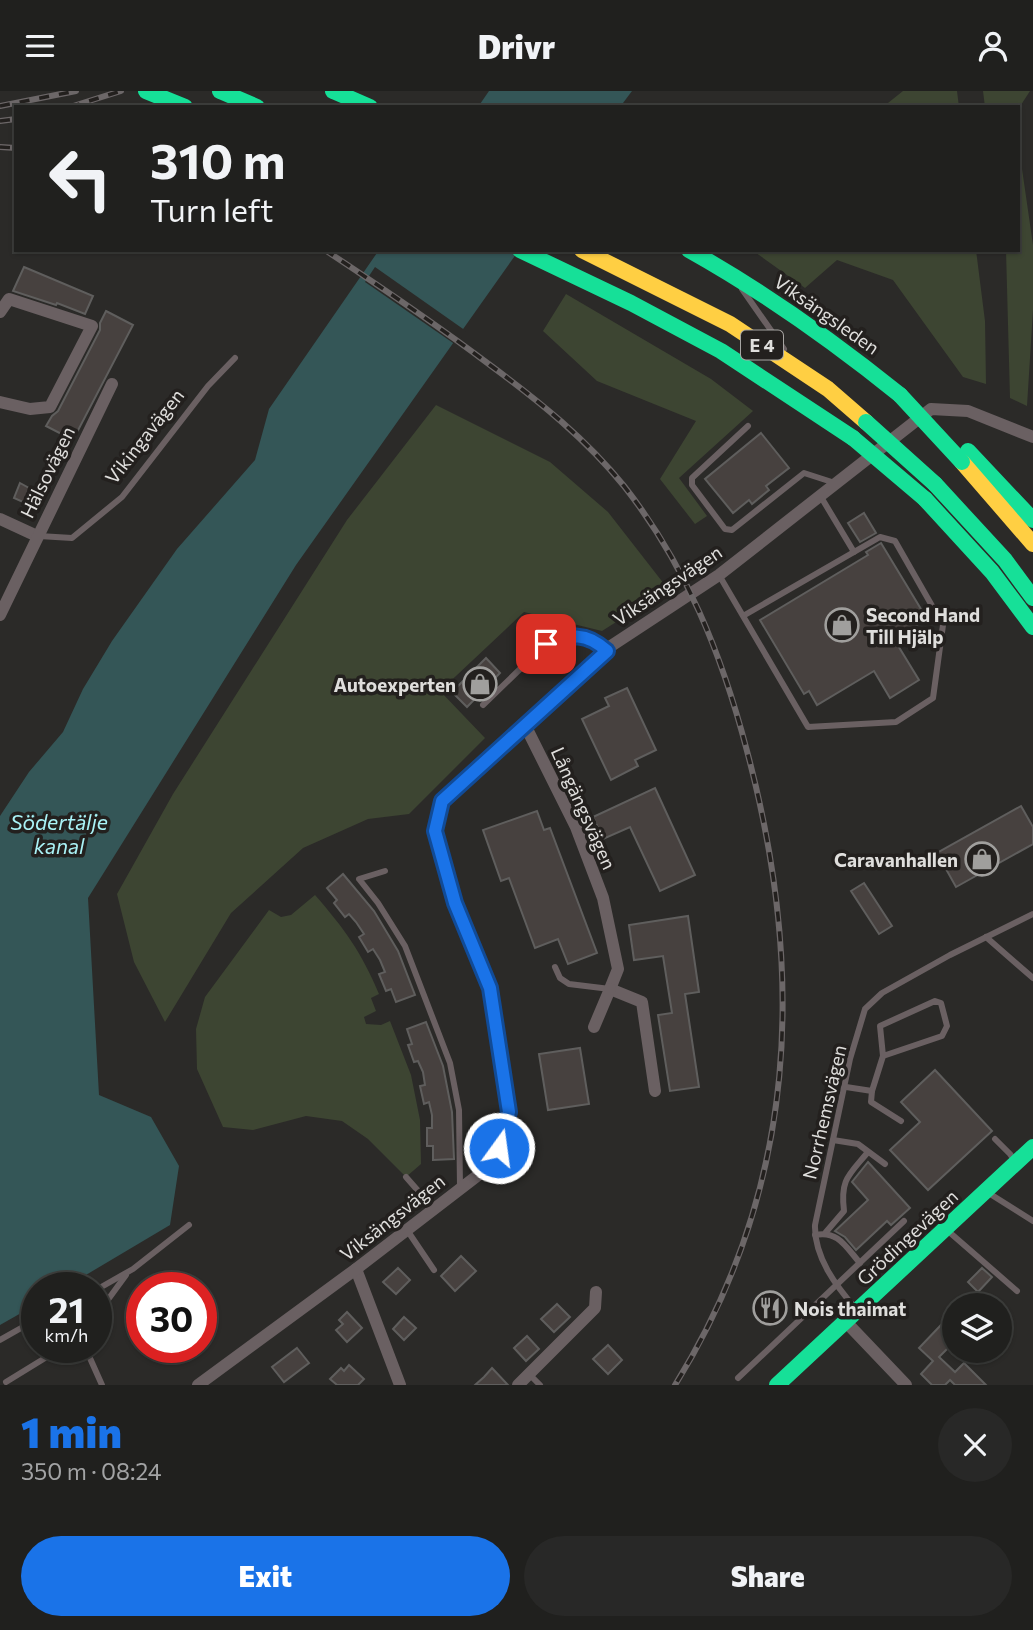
<!DOCTYPE html>
<html lang="en">
<head>
<meta charset="utf-8">
<style>
  :root { --surface:#20201e; --page:#282827; --text:#f1f3f6; --muted:#a2a3a4; --line:#3d3e3c; --accent:#1a73e8 }
  body { margin:0; font-family:Commissioner,sans-serif; background:var(--page); color:var(--text); height:100vh; display:flex; flex-direction:column; font-size:26px; white-space:nowrap }
  * { box-sizing:border-box; margin:0 }
  p { font-size:23px; color:var(--muted) }
  .icon { flex:none; width:38px; height:38px; fill:none; stroke:currentColor; stroke-width:2; stroke-linecap:round; stroke-linejoin:round }
  .map { position:relative; height:1294px; overflow:hidden }
  .drawer { display:flex; flex-direction:column; background:var(--surface); flex:1 }
  .drawer>* { flex:none }
  .hud { position:absolute; left:14px; top:14px; width:1006px; height:147px; border-radius:0px; box-shadow:0 2px 5px #0004,0 0 0 2px var(--line); background:#20201e; color:var(--text); overflow:hidden }
  .fabs { position:absolute; left:942px; top:1202px; display:grid; gap:14px }
  .fabs a { display:grid; place-items:center; width:70px; height:70px; border-radius:50%; background:var(--surface); box-shadow:0 2px 5px #0004,0 0 0 2px var(--line); font-size:35px }
  .speed { position:absolute; left:21px; top:1181px; display:flex; gap:14px; font-size:35px; font-weight:700; text-align:center }
  .speed>* { display:grid; place-content:center; width:91px; height:91px; border-radius:50%; background:var(--surface); box-shadow:0 2px 5px #0004,0 0 0 2px var(--line); line-height:1 }
  .speed small { font-size:18px; font-weight:400 }
  .speed .limit { border:10px solid #d22; background:#fff; color:#111 }
  .pin { position:absolute; display:grid; place-items:center; width:60px; height:60px; color:#fff; margin:-30px; border-radius:14px; box-shadow:0 4px 10px #0006 }
  .me { position:absolute; width:77px; margin:-38px; rotate:14deg; stroke-linejoin:round; filter:drop-shadow(0 0 5px #0008) }
  .turn { display:flex; align-items:center; gap:24px; height:147px; padding:0 21px; font-size:32px }
  .turn .icon { width:91px; height:91px; stroke-width:2.5 }
  .turn b { display:block; font-size:49px; line-height:60px }
  .round { display:grid; place-items:center; flex:none; width:74px; height:74px; border-radius:37px; background:var(--page) }
  .head { display:flex; align-items:center; justify-content:space-between; height:119px; padding:0 21px }
  h1 { font-size:42px; font-weight:800; line-height:52px; color:var(--accent) }
  .cta { display:flex; gap:14px; margin-top:auto; padding:14px 21px }
  .cta a { flex:1; height:80px; border-radius:42px; background:var(--accent); color:#fff; font-size:28px; font-weight:800; line-height:80px; text-align:center }
  .cta a+a { background:var(--page); color:var(--text) }
  header { display:flex; justify-content:space-between; align-items:center; height:91px; padding:0 21px; background:var(--surface); font-size:32px; font-weight:800 }
  .map>svg:first-child { display:block }
</style>
</head>
<body>
<header><svg class="icon" aria-label="menu" viewBox="0 0 24 24"><path d="M4 6h16M4 12h16M4 18h16"/></svg>Drivr<svg class="icon" aria-label="person" viewBox="0 0 24 24"><circle cx="12" cy="8" r="4"/><path d="M4 21q1-7 8-7t8 7"/></svg></header>
<div class="map">
<svg width="1033" height="1294" viewBox="0 0 1033 1294">
  <rect width="100%" height="100%" fill="#2b2a28"/>
  <g fill="#3d4532">
    <path d="M903 0H957L959 16H883Z"/>
    <path d="M983 0H1030L1019 17 985 16Z"/>
    <path d="M1019 57 1033 154V219L1027 315 1010 307 1006 159H1018Z"/>
    <path d="M752 159H976L985 230 986 293 963 286 893 189 837 169 805 197Z"/>
    <path d="M566 203 711 288 753 320 679 387 707 425 695 433 660 388 696 330 597 290 543 240Z"/>
    <path d="M436 314 550 371 608 421 668 498 602 540 524 521 440 600 485 647 409 723 368 728 303 757 231 822 165 931 134 871 117 803 173 703 347 429Z"/>
    <path d="M315 804C344 837 362 862 379 903L371 907 376 920 364 926 366 933 381 934 390 930 411 984 420 1029 421 1073 406 1086 368 1048 342 1030 306 1025 253 1039 223 1036 197 978 196 938 205 906 269 819 281 826 291 824Z"/>
  </g>
  <g fill="#345657">
    <path d="M489 0H632L620 16H478Z"/>
    <path d="M379 159H519L296 474 88 807 99 1004 151 1026 179 1075 170 1134 64 1197H37V1213L0 1234V725L29 681 63 641 83 598 112 550 177 458 255 369 269 318Z"/>
  </g>
  <path fill="#2b2a28" d="M375 176 466 240 456 254 365 191Z"/>
  <g fill="#47413f" stroke="#5f5e5d" stroke-width="2">
    <path d="M24 176 93 205 85 223 57 212 56 214 13 200Z"/>
    <path d="M106 220 133 234 73 349 46 335 52 325 58 320 100 239V232Z"/>
    <path d="M761 342 789 377 766 395 769 399 752 413 749 409 733 422 705 388Z"/>
    <path d="M20 392 38 402 32 415 14 407Z"/>
    <path d="M864 422 876 442 860 451 848 432Z"/>
    <path d="M881 452 927 528 894 548 919 589 890 607 874 580 817 614 809 600 804 603 760 529 868 464 866 461Z"/>
    <path d="M486 567 500 582 467 616 452 601Z"/>
    <path d="M627 597 656 659 635 669 638 675 611 689 582 628 609 615 605 607Z"/>
    <path d="M655 697 695 784 660 800 630 736 603 748 593 726Z"/>
    <path d="M1021 715 1033 736V753L956 796 937 762Z"/>
    <path d="M537 720 544 739 550 737 597 862 568 873 558 848 535 857 509 787 501 790 483 739Z"/>
    <path d="M343 783 374 820 398 860 415 904 396 911 391 898 386 900 379 883 385 881 380 869 373 858 368 861 359 846 364 843 356 831 349 823 345 826 334 812 337 809 327 797Z"/>
    <path d="M864 792 892 835 879 843 851 800Z"/>
    <path d="M688 825 699 901 685 903 699 996 670 1000 658 924 672 922 663 865 634 869 629 834Z"/>
    <path d="M426 931 443 975 452 1021 454 1068 433 1069V1055H427V1037H432V1024L429 1011 424 1013 420 995 425 994 423 981 418 970 414 971 408 954 412 953 407 938Z"/>
    <path d="M580 957 589 1013 548 1019 539 963Z"/>
    <path d="M935 979 992 1040 928 1099 890 1059 920 1031 901 1011Z"/>
    <path d="M868 1071 910 1117 891 1134 887 1130 856 1159 845 1146 835 1140 868 1109 852 1091Z"/>
    <path d="M461 1165 476 1180 455 1200 441 1185Z"/>
    <path d="M398 1177 410 1189 396 1203 383 1191Z"/>
    <path d="M982 1177 992 1186 978 1201 968 1191Z"/>
    <path d="M557 1213 570 1226 554 1241 541 1228Z"/>
    <path d="M347 1221 362 1237 347 1251 336 1239 343 1233 339 1229Z"/>
    <path d="M404 1226 416 1237 404 1249 393 1238Z"/>
    <path d="M941 1234 954 1246V1251L939 1266 955 1281 964 1272 986 1294H955L950 1289 945 1294H932L921 1283 933 1270 919 1257Z"/>
    <path d="M527 1245 539 1258 526 1270 514 1257Z"/>
    <path d="M608 1254 622 1269 608 1283 593 1268Z"/>
    <path d="M297 1257 309 1272 284 1291 272 1276Z"/>
    <path d="M349 1274 364 1288 358 1294H337L330 1288 341 1277 344 1280Z"/>
    <path d="M492 1277 508 1294H475L484 1286Z"/>
  </g>
  <g fill="none" stroke-linecap="round" stroke-linejoin="round">
    <g stroke="#6a6062" stroke-width="6">
      <path d="M742 198 784 258"/>
      <path d="M748 335 692 387V394L725 438 732 439 804 382 835 392"/>
      <path d="M821 406 854 461"/>
      <path d="M39 445 72 447 122 406 208 295 235 267"/>
      <path d="M719 484 808 636 896 631 933 607 943 534 895 450 880 446 743 525"/>
      <path d="M483 614 546 553 570 545 589 546 607 560"/>
      <path d="M385 780 359 788 378 812 405 855 450 972 459 1019 460 1096"/>
      <path d="M986 846 1033 887"/>
      <path d="M555 876 560 887 569 893 610 898"/>
      <path d="M846 996 872 1000 883 965 880 935 935 910 941 912 947 935 942 945 883 965"/>
      <path d="M872 1000 871 1011 901 1030"/>
      <path d="M995 1048 1010 1063 1015 1070"/>
      <path d="M833 1049 858 1053 885 1073"/>
      <path d="M406 1086 434 1118"/>
      <path d="M987 1101 1033 1130"/>
      <path d="M407 1139 434 1179"/>
      <path d="M948 1140 1017 1200"/>
      <path d="M826 1141 844 1120C840 1088 849 1084 868 1061"/>
      <path d="M815 1144C838 1139 846 1156 860 1172"/>
      <path d="M96 1199 133 1178 189 1134"/>
      <path d="M856 1218C836 1195 814 1166 815 1134L850 968 865 918 882 902 950 864 1033 823"/>
      <path d="M96 1225 126 1184"/>
      <path d="M0 1249 37 1228"/>
      <path d="M85 1256 102 1294"/>
      <path d="M530 1284 540 1294"/>
      <path d="M738 1287 904 1130"/>
      <path d="M6 1291 63 1256"/>
    </g>
    <g stroke="#6a6062" stroke-width="12">
      <path d="M0 221 9 208 92 235 50 316 30 318 0 311"/>
      <path d="M0 428 37 445"/>
      <path d="M0 524 112 293"/>
      <path d="M525 634 576 736 603 807 618 878 610 898 642 911 655 1000"/>
      <path d="M594 936 610 898"/>
      <path d="M356 1178 400 1294"/>
      <path d="M846 1231 906 1294"/>
      <path d="M198 1294 356 1178 477 1085 499 1057 509 1021 490 897 455 812 435 740 442 710 611 555 719 484 931 318 968 320 1033 346"/>
      <path d="M518 1294 595 1217 596 1201"/>
    </g>
    <g stroke="#16e098" stroke-width="16">
      <path d="M146 0 185 16"/>
      <path d="M220 0 257 16"/>
      <path d="M333 0 370 16"/>
      <path d="M520 159 631 212 721 260 853 347"/>
      <path d="M689 159C764 201 833 250 900 304"/>
      <path d="M968 360 1033 429"/>
      <path d="M935 393 1005 469 1033 507"/>
      <path d="M925 408 992 481 1033 536"/>
      <path d="M777 1294 1033 1056"/>
    </g>
    <g stroke="#ffcf43" stroke-width="16">
      <path d="M582 159 730 233 828 298 866 331"/>
      <path d="M962 371 1033 453"/>
    </g>
    <defs>
      <g id="rail">
        <path d="M0 15 76 0"/>
        <path d="M70 16 121 0"/>
        <path d="M0 30 16 28"/>
        <path d="M0 56 16 57"/>
        <path d="M325 159C381 196 437 234 490 274 539 310 586 348 624 395 686 474 722 564 747 660 806 881 798 1096 675 1294"/>
      </g>
    </defs>
    <use href="#rail" stroke="#6c6768" stroke-width="6"/>
    <use href="#rail" stroke="#23201e" stroke-width="3.5" stroke-dasharray="10" stroke-linecap="butt"/>
    <g stroke="#16e098" stroke-width="16">
      <path d="M900 304 962 371"/>
      <path d="M866 331 935 393"/>
      <path d="M853 347 925 408"/>
    </g>
  </g>
  <g fill="none" stroke-linecap="round" stroke-linejoin="round">
    <defs>
      <path id="route" d="M499 1057 509 1021 490 897 455 812 435 740 442 710 607 560C585 540 572 544 546 553"/>
    </defs>
    <use href="#route" stroke="#114b97" stroke-width="18"/>
    <use href="#route" stroke="#1a73e8" stroke-width="12"/>
  </g>
  <defs>
    <symbol id="shop-ring" viewBox="-11 -11 22 22"><circle r="9.5" fill="#23201e" stroke="#a09f9d" stroke-width="1.5"/><path d="M-5-2.5h2.3a2.7 3.5 0 0 1 5.4 0H5L5.5 6h-11ZM-1.5-2.5h3a1.5 2.3 0 0 0-3 0Z" fill="#a09f9d"/></symbol>
    <symbol id="restaurant-ring" viewBox="-11 -11 22 22"><circle r="9.5" fill="#23201e" stroke="#a09f9d" stroke-width="1.5"/><path d="M-5-6h1v4h1v-4h1v4h1v-4h1v5L-1.5 .5V6h-2V.5L-5-1ZM5-6V6H3V1.5H1.5Q1.5-4 5-6Z" fill="#a09f9d"/></symbol>
  </defs>
  <g fill-rule="evenodd">
    <use href="#shop-ring" x="823" y="515" width="38" height="38"/>
    <use href="#shop-ring" x="461" y="574" width="38" height="38"/>
    <use href="#shop-ring" x="963" y="749" width="38" height="38"/>
    <use href="#restaurant-ring" x="751" y="1198" width="38" height="38"/>
  </g>
  <g text-anchor="middle" dominant-baseline="central" stroke-width="7" stroke-linejoin="round" paint-order="stroke">
    <rect fill="#23201e" stroke="#a7a5a3" stroke-width="2" x="741" y="239.5" width="42" height="29" rx="5"/>
    <g font-size="18" font-weight="bold" fill="#dfdedc">
      <text x="762" y="254">E 4</text>
    </g>
    <g font-size="19" fill="#dfdedc" stroke="#23201e">
      <text transform="translate(827 223) rotate(35)">Viksängsleden</text>
      <text transform="translate(144 345) rotate(-52)">Vikingavägen</text>
      <text transform="translate(47 381) rotate(-64)">Hälsovägen</text>
      <text transform="translate(667 494) rotate(-34)">Viksängsvägen</text>
      <text transform="translate(584 717) rotate(66)">Långängsvägen</text>
      <text transform="translate(824 1021) rotate(-77)">Norrhemsvägen</text>
      <text transform="translate(392 1126) rotate(-38)">Viksängsvägen</text>
      <text transform="translate(907 1146) rotate(-43)">Grödingevägen</text>
    </g>
    <g font-size="19" font-weight="bold" fill="#dfdedc" stroke="#23201e" text-anchor="start">
      <text x="866" y="523">Second Hand<tspan x="866" dy="22">Till Hjälp</tspan></text>
      <text x="456" y="593" text-anchor="end">Autoexperten</text>
      <text x="958" y="768" text-anchor="end">Caravanhallen</text>
      <text x="794" y="1217">Nois thaimat</text>
    </g>
    <g font-size="21" font-style="italic" fill="#aaf3f7" stroke="#23201e">
      <text x="59" y="730">Södertälje<tspan x="59" dy="24">kanal</tspan></text>
    </g>
  </g>
</svg>
<div class="fabs">
<a><svg class="icon" aria-label="layers" viewBox="0 0 24 24"><path d="M12 4l9 5-9 5-9-5zM3 14l9 5 9-5"/></svg></a>
</div>
<div class="speed"><div>21<small>km/h</small></div><div class="limit">30</div></div>
<div class="pin" style="left:546px;top:553px;background:#d93025"><svg class="icon" aria-label="arrive" viewBox="0 0 24 24"><path d="M6 21V4h12l-3 4 3 4H6"/></svg></div>
<svg class="me" style="left:499px;top:1057px" viewBox="-20 -20 40 40"><circle r="17" fill="#1a73e8" stroke="#fff" stroke-width="3"/><path d="M0-11L8 9 0 5-8 9z" fill="#fff"/></svg>
<div class="hud">
<div class="turn"><svg class="icon" aria-label="left" viewBox="0 0 24 24"><path d="M17 20v-9H6M10 6l-5 5 5 5"/></svg><div><b>310 m</b>Turn left</div></div>
</div>
</div>
<section class="drawer">
<div class="head"><div><h1>1 min</h1><p>350 m · 08:24</p></div><a class="round"><svg class="icon" aria-label="close" viewBox="0 0 24 24"><path d="M6 6l12 12M18 6L6 18"/></svg></a></div>
<div class="cta"><a>Exit</a><a>Share</a></div>
</section>
</body>
</html>
